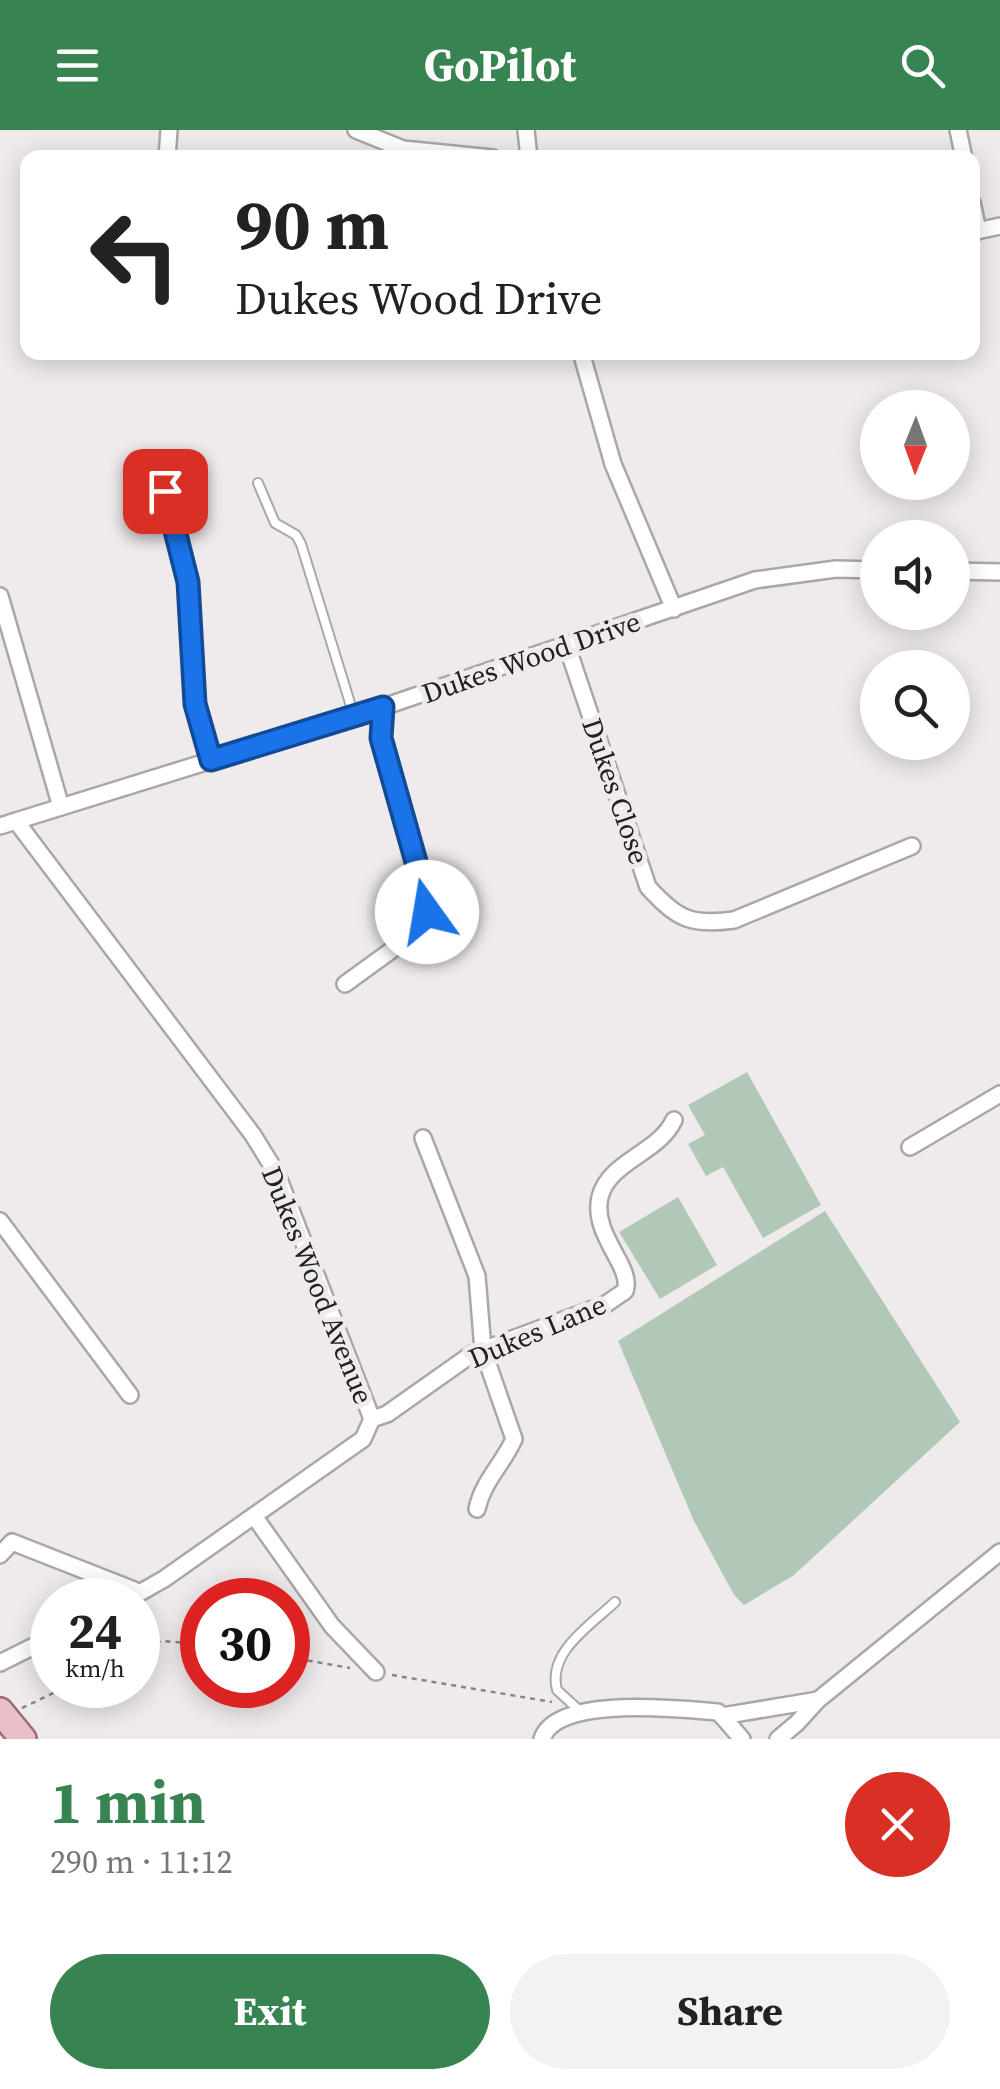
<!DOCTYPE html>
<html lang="en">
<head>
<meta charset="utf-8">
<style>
  :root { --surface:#fff; --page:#f2f2f2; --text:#222; --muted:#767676; --accent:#378352 }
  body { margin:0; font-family:"Source Serif 4",serif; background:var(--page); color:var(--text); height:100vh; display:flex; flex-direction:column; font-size:38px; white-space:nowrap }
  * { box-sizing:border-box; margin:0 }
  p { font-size:32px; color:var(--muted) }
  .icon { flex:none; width:55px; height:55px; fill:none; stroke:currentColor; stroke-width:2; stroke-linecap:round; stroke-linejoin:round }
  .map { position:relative; height:1609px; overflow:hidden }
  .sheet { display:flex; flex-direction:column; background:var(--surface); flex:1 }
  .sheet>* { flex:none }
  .banner { position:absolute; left:20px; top:20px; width:960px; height:210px; border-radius:20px; box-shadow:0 5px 25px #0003; background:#fff; color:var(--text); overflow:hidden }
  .needle { width:65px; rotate:181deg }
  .controls { position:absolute; left:860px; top:260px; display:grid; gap:20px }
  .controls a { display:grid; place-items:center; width:110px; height:110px; border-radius:50%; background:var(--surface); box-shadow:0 5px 25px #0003; font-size:50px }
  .speed { position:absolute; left:30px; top:1448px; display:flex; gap:20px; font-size:50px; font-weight:700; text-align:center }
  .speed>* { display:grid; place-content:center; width:130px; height:130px; border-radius:50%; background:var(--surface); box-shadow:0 5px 25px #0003; line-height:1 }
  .speed small { font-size:25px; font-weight:400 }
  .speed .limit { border:15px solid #d22; background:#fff; color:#111 }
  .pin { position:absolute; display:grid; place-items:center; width:85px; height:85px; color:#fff; margin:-42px; border-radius:20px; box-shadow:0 5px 15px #0006 }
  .me { position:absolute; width:110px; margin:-55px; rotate:347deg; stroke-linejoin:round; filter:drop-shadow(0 0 8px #0008) }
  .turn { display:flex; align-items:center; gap:35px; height:210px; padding:0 50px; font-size:45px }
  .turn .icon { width:130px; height:130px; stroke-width:2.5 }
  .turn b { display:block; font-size:70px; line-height:85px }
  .round { display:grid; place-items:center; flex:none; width:105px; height:105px; border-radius:52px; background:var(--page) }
  .summary { display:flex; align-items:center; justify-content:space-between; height:170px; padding:0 50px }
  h1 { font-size:60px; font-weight:700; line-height:75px; color:var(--accent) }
  .cta { display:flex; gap:20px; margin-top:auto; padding:20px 50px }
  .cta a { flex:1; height:115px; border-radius:60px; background:var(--accent); color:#fff; font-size:40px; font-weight:700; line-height:115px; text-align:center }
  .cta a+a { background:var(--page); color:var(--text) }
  header { display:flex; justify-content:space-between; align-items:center; height:130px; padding:0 50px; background:var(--accent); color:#fff; font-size:45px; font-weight:700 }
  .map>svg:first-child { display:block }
</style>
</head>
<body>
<header><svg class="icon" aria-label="menu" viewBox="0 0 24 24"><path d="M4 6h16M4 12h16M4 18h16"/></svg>GoPilot<svg class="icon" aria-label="search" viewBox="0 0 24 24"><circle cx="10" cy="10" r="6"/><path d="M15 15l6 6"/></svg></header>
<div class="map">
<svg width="1000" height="1609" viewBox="0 0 1000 1609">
  <rect width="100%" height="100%" fill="#efebec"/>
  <g fill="#b2c8b7">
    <path d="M747 942 821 1075 763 1108 723 1037 706 1046 688 1014 705 1005 688 975Z"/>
    <path d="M678 1067 717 1135 660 1169 619 1102Z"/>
    <path d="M825 1081 960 1292 794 1445 744 1475 734 1465 693 1389 618 1211Z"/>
  </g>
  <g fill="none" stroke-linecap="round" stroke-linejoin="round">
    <defs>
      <g id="service">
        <path d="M258 353 275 393 296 405 301 414 354 586"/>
        <path d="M581 1582 557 1560C547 1522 591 1495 615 1472"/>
      </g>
      <g id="minor">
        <path d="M356 0 403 19 493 28"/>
        <path d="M526 0 529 28"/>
        <path d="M958 0 964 28"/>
        <path d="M167 28 169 0"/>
        <path d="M972 72 978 101"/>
        <path d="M972 102 1000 96"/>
        <path d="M581 222 613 334 674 479"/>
        <path d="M157 330 188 452 195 574 211 630"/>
        <path d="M952 441 1000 442"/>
        <path d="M0 466 61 677"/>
        <path d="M567 516 648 757C677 789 691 796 734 790L912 716"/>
        <path d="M16 691 383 577 755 450 836 439 878 440"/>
        <path d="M0 696 16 691 253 1005 277 1044 372 1289 363 1309 164 1449 127 1470"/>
        <path d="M345 854 407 809 427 781 426 767 381 609 383 577"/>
        <path d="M423 1008 477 1146 483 1220 514 1309C503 1334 483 1351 477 1379"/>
        <path d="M910 1017 1000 964"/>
        <path d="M0 1091 130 1265"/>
        <path d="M372 1289 387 1284 472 1224 606 1174 625 1161C634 1137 591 1105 600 1067 609 1031 659 1023 674 990"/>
        <path d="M254 1386 332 1496 376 1542"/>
        <path d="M0 1425 12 1412 134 1460 137 1465"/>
        <path d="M0 1533 52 1507"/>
        <path d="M722 1586 742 1609"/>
        <path d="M542 1609C556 1565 680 1579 718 1582L722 1586 818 1570"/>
        <path d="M778 1609 797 1593 818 1570 1000 1422"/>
      </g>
      <path id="primary" d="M0 1581 23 1609"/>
    </defs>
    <use href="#service" stroke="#aba7a8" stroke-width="12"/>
    <use href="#minor" stroke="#aba7a8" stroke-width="20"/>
    <use href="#primary" stroke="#9c6c78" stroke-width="30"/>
    <g stroke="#888585" stroke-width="2.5" stroke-dasharray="5 5" stroke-linecap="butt">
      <path d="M138 1522 161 1511 202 1514"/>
      <path d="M288 1527 350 1538"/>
      <path d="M392 1545 552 1572"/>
      <path d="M22 1578 70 1555"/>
    </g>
    <use href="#service" stroke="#fff" stroke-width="8"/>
    <use href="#minor" stroke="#fff" stroke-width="15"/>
    <use href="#primary" stroke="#ebbfca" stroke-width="25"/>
  </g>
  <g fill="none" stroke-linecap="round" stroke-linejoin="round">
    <defs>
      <path id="route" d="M165 361 188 452 195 574 211 630 383 577 381 608 426 767 427 782"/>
    </defs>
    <use href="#route" stroke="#114b97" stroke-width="25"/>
    <use href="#route" stroke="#1a73e8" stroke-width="18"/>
  </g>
  <g text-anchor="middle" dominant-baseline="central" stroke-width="10" stroke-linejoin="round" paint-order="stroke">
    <g font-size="28" fill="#222020" stroke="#efebec">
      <text transform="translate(531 527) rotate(-19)">Dukes Wood Drive</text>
      <text transform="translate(616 661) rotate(71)">Dukes Close</text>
      <text transform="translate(318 1155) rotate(68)">Dukes Wood Avenue</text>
      <text transform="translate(537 1201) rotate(-23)">Dukes Lane</text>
    </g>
  </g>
</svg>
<div class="controls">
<a><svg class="needle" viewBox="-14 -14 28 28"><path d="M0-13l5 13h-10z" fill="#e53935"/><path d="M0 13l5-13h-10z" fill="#767676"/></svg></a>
<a><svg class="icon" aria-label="sound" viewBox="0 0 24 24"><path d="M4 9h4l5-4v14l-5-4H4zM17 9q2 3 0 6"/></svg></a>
<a><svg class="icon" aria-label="search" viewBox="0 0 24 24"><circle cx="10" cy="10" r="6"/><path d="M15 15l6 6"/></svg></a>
</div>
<div class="speed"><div>24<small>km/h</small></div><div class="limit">30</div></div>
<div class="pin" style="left:165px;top:361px;background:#d93025"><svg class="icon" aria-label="arrive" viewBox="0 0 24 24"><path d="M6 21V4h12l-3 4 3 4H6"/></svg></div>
<svg class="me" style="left:427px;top:782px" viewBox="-20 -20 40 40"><circle r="19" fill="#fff"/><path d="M0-13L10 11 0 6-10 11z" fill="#1a73e8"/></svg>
<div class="banner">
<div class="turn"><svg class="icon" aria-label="left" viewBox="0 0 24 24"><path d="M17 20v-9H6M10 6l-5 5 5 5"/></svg><div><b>90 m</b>Dukes Wood Drive</div></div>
</div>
</div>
<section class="sheet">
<div class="summary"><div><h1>1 min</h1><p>290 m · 11:12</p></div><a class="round" style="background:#d93025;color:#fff"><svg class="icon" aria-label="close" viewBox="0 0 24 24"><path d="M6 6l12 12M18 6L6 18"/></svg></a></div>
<div class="cta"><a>Exit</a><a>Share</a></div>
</section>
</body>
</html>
